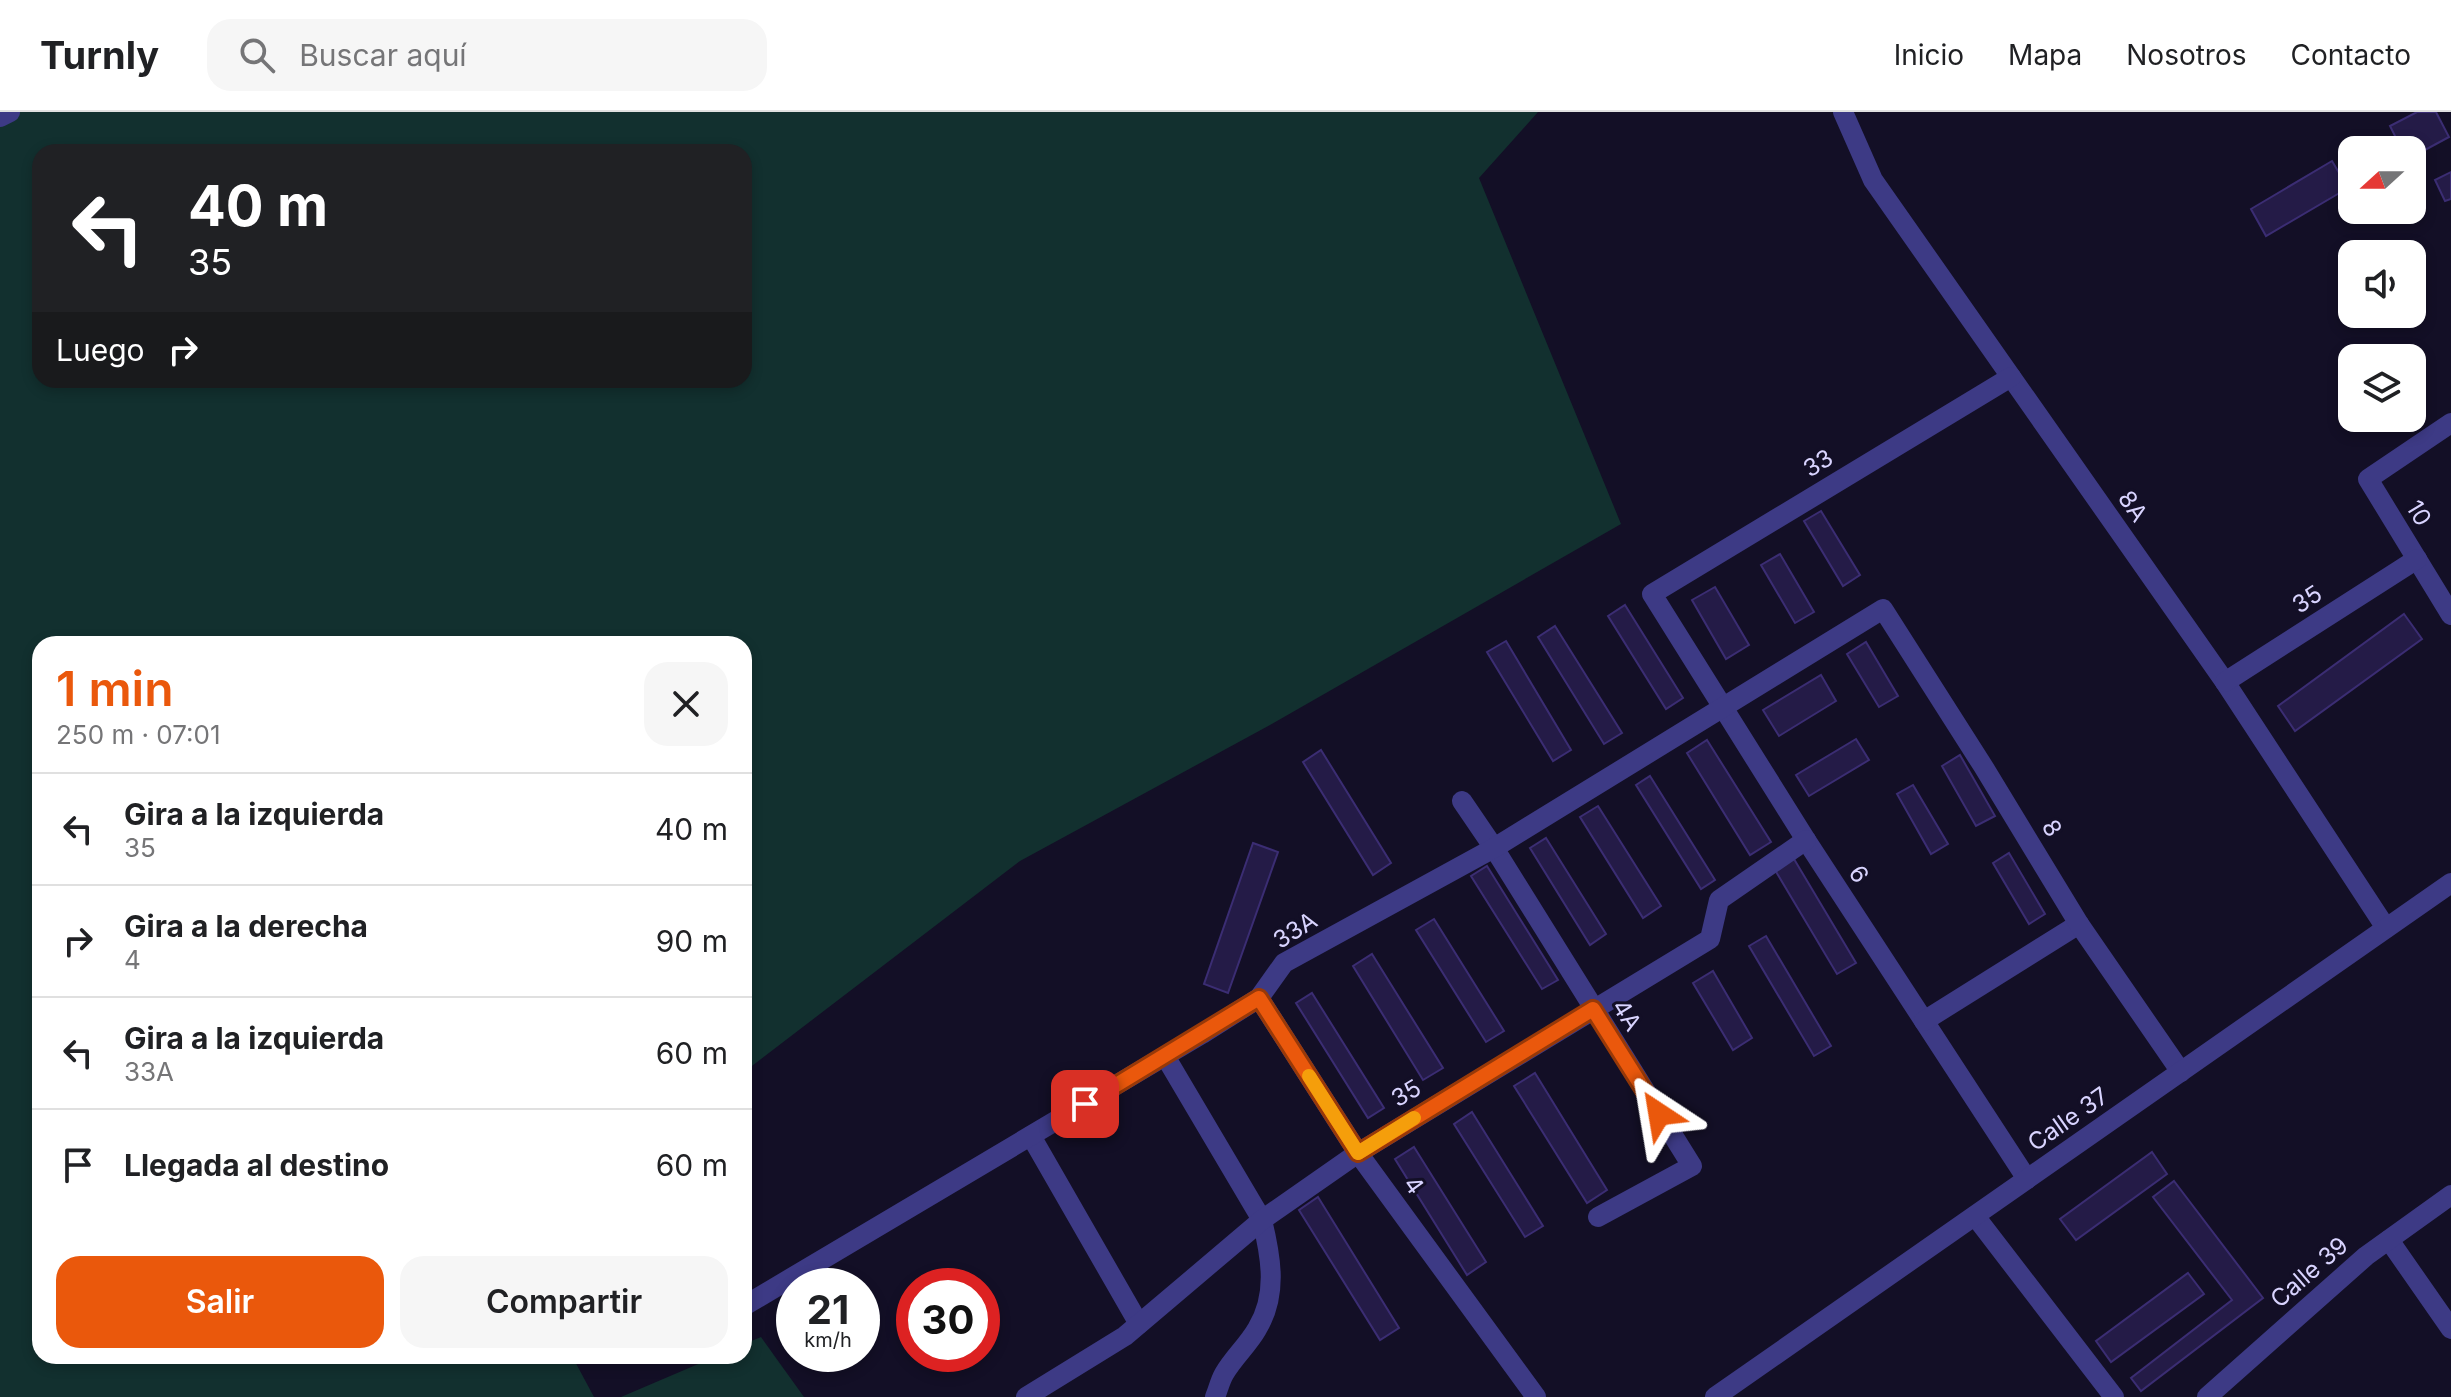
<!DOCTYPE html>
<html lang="es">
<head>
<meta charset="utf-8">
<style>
  :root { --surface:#fff; --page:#f6f6f6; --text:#202124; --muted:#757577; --line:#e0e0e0; --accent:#ea580c }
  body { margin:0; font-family:Inter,sans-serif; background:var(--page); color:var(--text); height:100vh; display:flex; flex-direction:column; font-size:30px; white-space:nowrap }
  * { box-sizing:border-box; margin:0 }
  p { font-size:26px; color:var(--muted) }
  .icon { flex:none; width:44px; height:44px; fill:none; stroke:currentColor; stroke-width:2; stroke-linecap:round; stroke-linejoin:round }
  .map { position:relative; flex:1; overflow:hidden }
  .side { position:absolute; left:32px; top:524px; width:720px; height:728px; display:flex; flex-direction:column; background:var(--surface); border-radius:24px; box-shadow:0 4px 12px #0003 }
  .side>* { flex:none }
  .hud { position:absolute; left:32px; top:32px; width:720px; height:244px; border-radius:24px; box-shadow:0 4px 12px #0003; background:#202124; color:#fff; overflow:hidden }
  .needle { width:52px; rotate:249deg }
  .controls { position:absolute; left:2338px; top:24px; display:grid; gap:16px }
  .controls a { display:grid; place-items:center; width:88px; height:88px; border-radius:16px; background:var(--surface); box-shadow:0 4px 12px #0003; font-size:40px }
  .speed { position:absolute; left:776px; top:1156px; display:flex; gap:16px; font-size:40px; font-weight:700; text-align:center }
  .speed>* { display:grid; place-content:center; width:104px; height:104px; border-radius:50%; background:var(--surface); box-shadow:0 4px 12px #0003; line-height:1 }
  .speed small { font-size:20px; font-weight:400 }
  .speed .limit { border:12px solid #d22; background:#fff; color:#111 }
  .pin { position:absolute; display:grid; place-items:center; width:68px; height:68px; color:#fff; margin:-34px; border-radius:16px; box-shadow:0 4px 12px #0006 }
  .me { position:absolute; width:88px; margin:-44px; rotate:327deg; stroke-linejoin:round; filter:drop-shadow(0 0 6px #0008) }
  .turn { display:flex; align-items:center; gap:28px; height:168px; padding:0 24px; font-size:36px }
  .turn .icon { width:104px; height:104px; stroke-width:2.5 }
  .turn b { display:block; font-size:56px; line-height:68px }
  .then { display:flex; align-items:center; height:76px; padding:0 24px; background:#0003; gap:16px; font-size:30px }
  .round { display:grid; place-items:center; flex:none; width:84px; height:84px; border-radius:24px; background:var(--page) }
  .overview { display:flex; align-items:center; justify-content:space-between; height:136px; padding:0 24px }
  h1 { font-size:48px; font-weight:600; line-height:60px; color:var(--accent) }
  .button { display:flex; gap:16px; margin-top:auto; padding:16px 24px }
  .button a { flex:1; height:92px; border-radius:24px; background:var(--accent); color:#fff; font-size:32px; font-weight:600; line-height:92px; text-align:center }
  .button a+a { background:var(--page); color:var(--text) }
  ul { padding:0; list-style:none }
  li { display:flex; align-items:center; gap:24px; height:112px; padding:0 24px; border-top:2px solid var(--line) }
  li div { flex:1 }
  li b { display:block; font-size:30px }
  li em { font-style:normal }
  header { display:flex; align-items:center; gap:48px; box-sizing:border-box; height:112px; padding:0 40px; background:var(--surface); border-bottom:2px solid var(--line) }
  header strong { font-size:38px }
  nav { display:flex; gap:44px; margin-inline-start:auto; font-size:28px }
  .search { width:560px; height:72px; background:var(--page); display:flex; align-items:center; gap:20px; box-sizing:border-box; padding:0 28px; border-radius:24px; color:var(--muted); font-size:30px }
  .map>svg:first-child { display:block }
</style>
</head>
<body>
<header>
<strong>Turnly</strong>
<div class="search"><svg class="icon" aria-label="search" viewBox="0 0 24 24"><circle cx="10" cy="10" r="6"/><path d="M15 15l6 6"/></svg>Buscar aquí</div>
<nav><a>Inicio</a><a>Mapa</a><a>Nosotros</a><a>Contacto</a></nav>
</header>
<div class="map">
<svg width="2451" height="1285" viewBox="0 0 2451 1285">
  <rect width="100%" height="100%" fill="#130f26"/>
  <g fill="#12302f" fill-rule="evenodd">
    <path d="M0 0H1538L1479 66 1621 412 1270 613 1020 749 744 960V532H40V1244H572L594 1285H0ZM40 40H744V268H40Z"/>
    <path d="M761 1225 804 1285H621L717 1244H744V1232Z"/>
  </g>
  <g fill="#241b47" stroke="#3b2d73" stroke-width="2">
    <path d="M2417 0H2436L2449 25 2412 45V38H2402L2390 14Z"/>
    <path d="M2332 49 2348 76 2266 124 2251 97Z"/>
    <path d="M2451 60V87L2445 89 2435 68Z"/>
    <path d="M1821 399 1860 463 1843 474 1804 409Z"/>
    <path d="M1780 442 1814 500 1795 511 1761 453Z"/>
    <path d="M1715 475 1749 533 1726 547 1692 488Z"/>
    <path d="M1625 493 1683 586 1666 597 1608 504Z"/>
    <path d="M2404 502 2422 527 2295 619 2278 594Z"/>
    <path d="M1555 514 1622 621 1604 632 1538 525Z"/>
    <path d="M1506 529 1571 638 1553 649 1487 540Z"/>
    <path d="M1866 530 1898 584 1879 595 1847 542Z"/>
    <path d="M1821 563 1836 589 1779 624 1763 598Z"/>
    <path d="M1856 627 1869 648 1809 684 1796 663Z"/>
    <path d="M1707 628 1771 730 1750 743 1687 641Z"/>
    <path d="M1321 638 1391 751 1373 763 1303 650Z"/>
    <path d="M1960 643 1995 704 1976 714 1942 654Z"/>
    <path d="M1650 664 1715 768 1701 777 1636 673Z"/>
    <path d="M1913 673 1948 732 1931 742 1897 682Z"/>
    <path d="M1598 694 1661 794 1643 806 1580 705Z"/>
    <path d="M1546 726 1606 822 1590 833 1530 736Z"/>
    <path d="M1253 731 1278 740 1228 881 1204 872Z"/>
    <path d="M2009 741 2045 802 2029 812 1993 751Z"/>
    <path d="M1794 747 1856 851 1837 862 1775 758Z"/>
    <path d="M1487 754 1558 868 1542 877 1471 764Z"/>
    <path d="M1434 807 1504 919 1486 930 1416 818Z"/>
    <path d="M1766 824 1831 934 1814 944 1749 834Z"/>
    <path d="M1372 842 1443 956 1423 968 1353 854Z"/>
    <path d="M1713 859 1752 926 1733 938 1693 871Z"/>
    <path d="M1312 881 1384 996 1368 1006 1296 891Z"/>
    <path d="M1535 961 1607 1078 1587 1091 1514 974Z"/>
    <path d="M1472 1000 1543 1114 1525 1125 1454 1012Z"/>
    <path d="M1414 1035 1486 1150 1467 1163 1395 1047Z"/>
    <path d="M2152 1040 2167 1062 2076 1128 2060 1107Z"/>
    <path d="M2174 1069 2263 1186 2141 1279 2131 1266 2232 1188 2153 1085Z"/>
    <path d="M1318 1085 1399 1216 1380 1228 1299 1098Z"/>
    <path d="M2188 1161 2204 1182 2111 1250 2096 1229Z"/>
  </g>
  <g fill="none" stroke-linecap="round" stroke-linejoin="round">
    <g stroke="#3d3a85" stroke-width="20">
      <path d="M1843 0 1873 68 2225 570 2386 816"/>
      <path d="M0 5 10 0"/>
      <path d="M2011 265 1652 482 1806 728 2027 1067"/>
      <path d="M2451 311 2368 367 2451 503"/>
      <path d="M2225 570 2417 447"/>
      <path d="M1462 689 1494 736 1692 1054 1598 1105"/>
      <path d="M1259 886 1358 1041 1536 1285"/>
      <path d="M1924 909 2079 812"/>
      <path d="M1165 944 1262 1108C1271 1145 1278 1183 1257 1217 1248 1233 1233 1246 1224 1262 1220 1269 1218 1278 1215 1285"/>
      <path d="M1031 1024 1139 1212"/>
      <path d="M1975 1104 2114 1285"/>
      <path d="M2389 1128 2451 1217"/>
      <path d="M744 1194 1202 922 1259 886 1284 851 1494 736 1883 497 1983 654 2079 812 2181 960"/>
      <path d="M1026 1285 1125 1224 1262 1108 1358 1041 1710 827 1719 788 1806 728"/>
      <path d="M1715 1285 2451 771"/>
      <path d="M2207 1285 2366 1144 2451 1083"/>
    </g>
  </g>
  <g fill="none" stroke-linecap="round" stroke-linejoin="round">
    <defs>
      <path id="route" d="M1085 992 1259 886 1358 1041 1593 897 1659 1002"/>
    </defs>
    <use href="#route" stroke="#983908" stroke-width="20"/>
    <use href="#route" stroke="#ea580c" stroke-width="14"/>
    <path stroke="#f59e0b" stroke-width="14" d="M1309 964 1358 1041 1414 1006"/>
  </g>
  <g text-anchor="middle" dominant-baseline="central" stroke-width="6" stroke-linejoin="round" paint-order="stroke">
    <g font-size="24" fill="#d9d4ff" stroke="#130f26">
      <text transform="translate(1818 351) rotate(-31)">33</text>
      <text transform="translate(2133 394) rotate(55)">8A</text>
      <text transform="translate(2419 401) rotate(59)">10</text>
      <text transform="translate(2307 487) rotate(-33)">35</text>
      <text transform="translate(2052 716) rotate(59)">8</text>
      <text transform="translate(1859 762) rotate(57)">6</text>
      <text transform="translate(1295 818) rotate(-32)">33A</text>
      <text transform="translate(1627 903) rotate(58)">4A</text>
      <text transform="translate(1406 981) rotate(-31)">35</text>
      <text transform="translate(2068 1007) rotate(-35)">Calle 37</text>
      <text transform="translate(1414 1073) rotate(54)">4</text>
      <text transform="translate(2309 1160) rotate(-41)">Calle 39</text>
    </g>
  </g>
</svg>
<div class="controls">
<a><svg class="needle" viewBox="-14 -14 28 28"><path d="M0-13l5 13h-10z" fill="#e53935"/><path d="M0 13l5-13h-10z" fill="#757577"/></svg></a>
<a><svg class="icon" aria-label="sound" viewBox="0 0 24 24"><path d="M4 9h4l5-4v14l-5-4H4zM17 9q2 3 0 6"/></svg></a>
<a><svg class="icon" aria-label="layers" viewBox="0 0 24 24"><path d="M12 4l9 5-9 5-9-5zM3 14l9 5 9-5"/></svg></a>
</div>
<div class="speed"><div>21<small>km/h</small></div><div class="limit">30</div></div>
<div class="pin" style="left:1085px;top:992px;background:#d93025"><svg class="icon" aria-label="arrive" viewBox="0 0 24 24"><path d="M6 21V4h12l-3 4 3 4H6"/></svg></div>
<svg class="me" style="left:1659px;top:1002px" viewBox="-20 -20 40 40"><path d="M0-17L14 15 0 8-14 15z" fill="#ea580c" stroke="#fff" stroke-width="4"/></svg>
<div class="hud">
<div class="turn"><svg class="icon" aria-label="left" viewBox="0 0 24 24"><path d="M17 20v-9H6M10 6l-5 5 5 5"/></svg><div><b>40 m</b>35</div></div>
<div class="then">Luego<svg class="icon" aria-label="right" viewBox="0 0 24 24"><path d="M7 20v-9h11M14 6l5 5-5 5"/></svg></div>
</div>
<section class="side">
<div class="overview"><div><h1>1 min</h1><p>250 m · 07:01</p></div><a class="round"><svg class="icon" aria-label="close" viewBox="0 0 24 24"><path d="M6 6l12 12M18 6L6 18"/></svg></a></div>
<ul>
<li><svg class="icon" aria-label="left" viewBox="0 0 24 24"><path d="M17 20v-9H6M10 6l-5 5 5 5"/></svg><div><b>Gira a la izquierda</b><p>35</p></div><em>40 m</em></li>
<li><svg class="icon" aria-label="right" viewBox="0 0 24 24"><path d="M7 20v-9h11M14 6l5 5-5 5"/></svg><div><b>Gira a la derecha</b><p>4</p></div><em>90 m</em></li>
<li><svg class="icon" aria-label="left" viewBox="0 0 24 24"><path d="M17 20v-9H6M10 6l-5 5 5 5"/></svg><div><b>Gira a la izquierda</b><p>33A</p></div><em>60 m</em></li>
<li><svg class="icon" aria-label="arrive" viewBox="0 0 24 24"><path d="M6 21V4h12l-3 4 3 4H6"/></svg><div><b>Llegada al destino</b></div><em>60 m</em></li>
</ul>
<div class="button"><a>Salir</a><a>Compartir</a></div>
</section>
</div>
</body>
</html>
